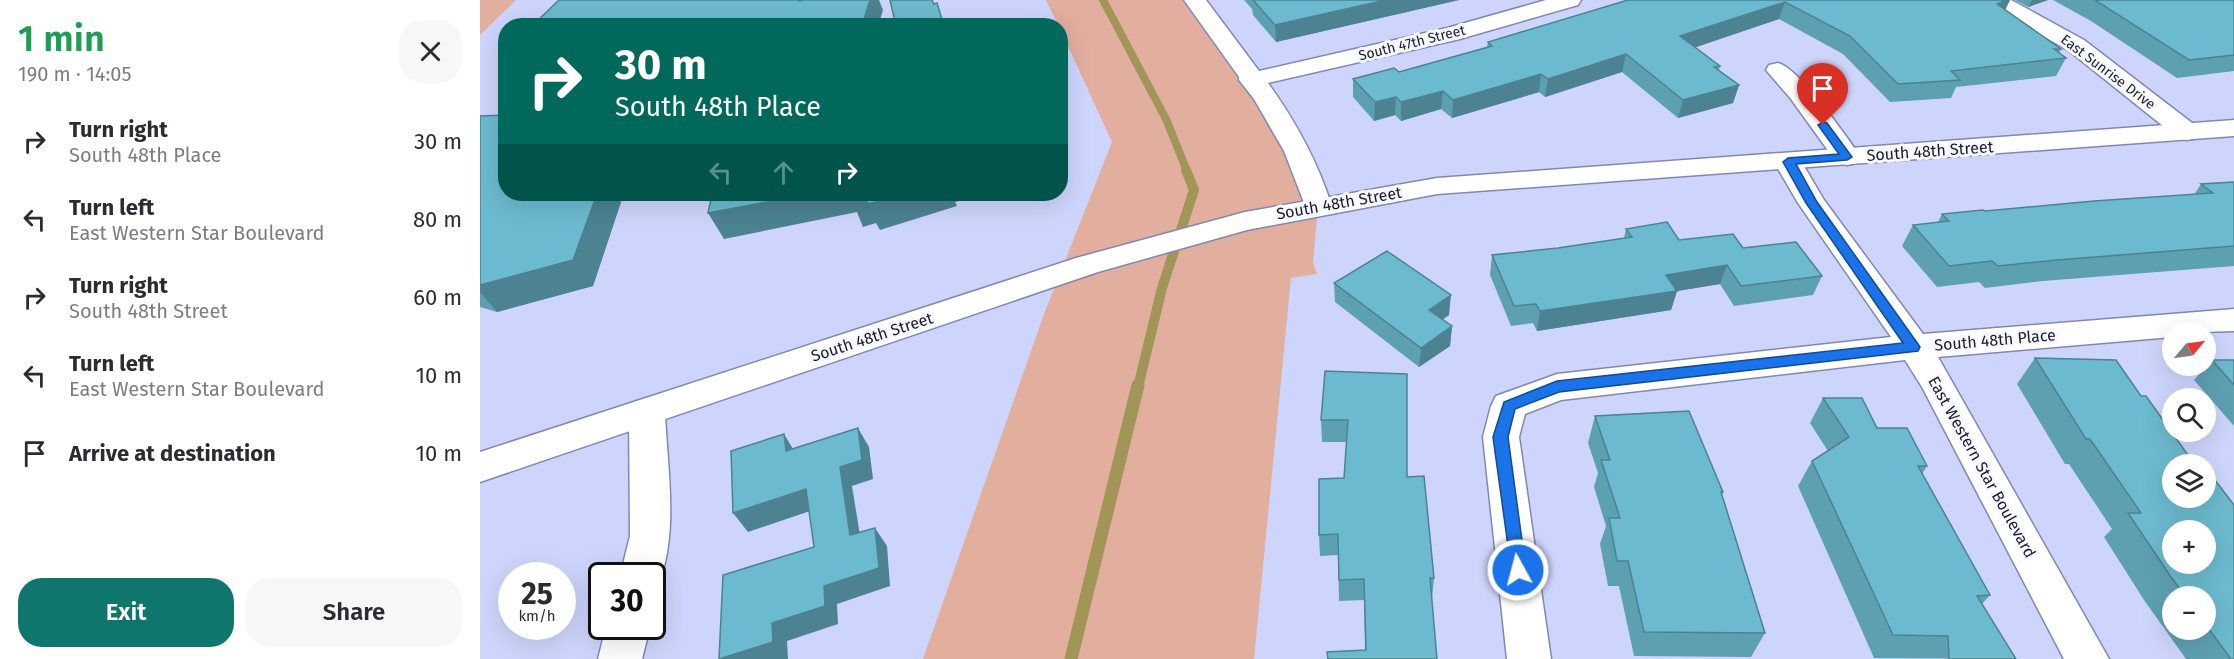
<!DOCTYPE html>
<html lang="en">
<head>
<meta charset="utf-8">
<style>
  :root { --surface:#fff; --page:#f7f7f7; --text:#2b2b33; --muted:#7c7c81; --accent:#0f766e }
  body { margin:0; font-family:"Fira Sans",sans-serif; background:var(--page); color:var(--text); height:100vh; display:flex; flex-direction:column; font-size:22px; white-space:nowrap }
  * { box-sizing:border-box; margin:0 }
  p { font-size:20px; color:var(--muted) }
  .icon { flex:none; width:33px; height:33px; fill:none; stroke:currentColor; stroke-width:2; stroke-linecap:round; stroke-linejoin:round }
  .map { position:relative; flex:1; overflow:hidden }
  .drawer { display:flex; flex-direction:column; background:var(--surface); width:480px }
  .drawer>* { flex:none }
  .hud { position:absolute; left:18px; top:18px; width:570px; height:183px; border-radius:24px; box-shadow:0 6px 24px #0002; background:#00695c; color:#fff; overflow:hidden }
  .needle { width:39px; rotate:61deg }
  .tools { position:absolute; left:1682px; top:322px; display:grid; gap:12px }
  .tools a { display:grid; place-items:center; width:54px; height:54px; border-radius:50%; background:var(--surface); box-shadow:0 6px 24px #0002; font-size:30px }
  .speed { position:absolute; left:18px; top:562px; display:flex; gap:12px; font-size:30px; font-weight:700; text-align:center }
  .speed>* { display:grid; place-content:center; width:78px; height:78px; border-radius:50%; background:var(--surface); box-shadow:0 6px 24px #0002; line-height:1 }
  .speed small { font-size:15px; font-weight:400 }
  .speed .limit { border:3px solid #111; border-radius:9px; background:#fff; color:#111 }
  .pin { position:absolute; display:grid; place-items:center; width:51px; height:51px; color:#fff; margin:-62px -26px; border-radius:50% 50% 50% 0; rotate:-45deg; box-shadow:0 0 6px #0007 }
  .pin .icon { rotate:45deg }
  .me { position:absolute; width:66px; margin:-33px; rotate:353deg; stroke-linejoin:round; filter:drop-shadow(0 0 4px #0008) }
  .turn { display:flex; align-items:center; gap:21px; height:126px; padding:0 18px; font-size:27px }
  .turn .icon { width:78px; height:78px; stroke-width:2.5 }
  .turn b { display:block; font-size:42px; line-height:51px }
  .lanes { display:flex; align-items:center; height:57px; padding:0 18px; background:#0003; justify-content:center; gap:30px; direction:ltr }
  .lanes .off { opacity:.35 }
  .round { display:grid; place-items:center; flex:none; width:63px; height:63px; border-radius:24px; background:var(--page) }
  .head { display:flex; align-items:center; justify-content:space-between; height:102px; padding:0 18px }
  h1 { font-size:36px; font-weight:600; line-height:45px; color:#1e9e55 }
  .action { display:flex; gap:12px; margin-top:auto; padding:12px 18px }
  .action a { flex:1; height:69px; border-radius:24px; background:var(--accent); color:#fff; font-size:24px; font-weight:600; line-height:69px; text-align:center }
  .action a+a { background:var(--page); color:var(--text) }
  ul { padding:0; list-style:none }
  li { display:flex; align-items:center; gap:18px; height:78px; padding:0 18px }
  li div { flex:1 }
  li b { display:block; font-size:22px }
  li em { font-style:normal }
  main { display:flex; flex:1; min-height:0 }
  .map>svg:first-child { display:block }
</style>
</head>
<body>
<main>
<section class="drawer">
<div class="head"><div><h1>1 min</h1><p>190 m · 14:05</p></div><a class="round"><svg class="icon" aria-label="close" viewBox="0 0 24 24"><path d="M6 6l12 12M18 6L6 18"/></svg></a></div>
<ul>
<li><svg class="icon" aria-label="right" viewBox="0 0 24 24"><path d="M7 20v-9h11M14 6l5 5-5 5"/></svg><div><b>Turn right</b><p>South 48th Place</p></div><em>30 m</em></li>
<li><svg class="icon" aria-label="left" viewBox="0 0 24 24"><path d="M17 20v-9H6M10 6l-5 5 5 5"/></svg><div><b>Turn left</b><p>East Western Star Boulevard</p></div><em>80 m</em></li>
<li><svg class="icon" aria-label="right" viewBox="0 0 24 24"><path d="M7 20v-9h11M14 6l5 5-5 5"/></svg><div><b>Turn right</b><p>South 48th Street</p></div><em>60 m</em></li>
<li><svg class="icon" aria-label="left" viewBox="0 0 24 24"><path d="M17 20v-9H6M10 6l-5 5 5 5"/></svg><div><b>Turn left</b><p>East Western Star Boulevard</p></div><em>10 m</em></li>
<li><svg class="icon" aria-label="arrive" viewBox="0 0 24 24"><path d="M6 21V4h12l-3 4 3 4H6"/></svg><div><b>Arrive at destination</b></div><em>10 m</em></li>
</ul>
<div class="action"><a>Exit</a><a>Share</a></div>
</section>
<div class="map">
<svg width="1754" height="659" viewBox="0 0 1754 659">
  <rect width="100%" height="100%" fill="#ced5fc"/>
  <g fill="#e2ae9e">
    <path d="M0 0H36L0 35Z"/>
    <path d="M566 0H715L810 135 838 207 833 263 837 274 811 278 774 659H443L564 314 632 142 581 31 580 26 578 25Z"/>
  </g>
  <g fill="none" stroke-linecap="round" stroke-linejoin="round">
    <path stroke="#a29558" stroke-width="8" d="M623 0 686 119 707 171"/>
    <path stroke="#a29558" stroke-width="10" d="M658 387 682 288 714 190 706 170"/>
    <path stroke="#a29558" stroke-width="13" d="M591 659 658 385"/>
    <defs>
      <g id="minor">
        <path d="M704 0H726L779 71 967 28 1066 0H1101L1098 5 980 39 788 83C816 122 838 162 852 207L848 213 838 216 828 213 804 151 774 99 759 80V77Z"/>
        <path d="M1504 0H1531L1604 40 1716 126 1720 132 1716 138 1707 140 1698 138 1588 50 1507 5Z"/>
        <path d="M1298 63C1319 68 1366 136 1381 157L1377 163 1367 165 1357 163 1311 99 1286 70 1289 65Z"/>
        <path d="M1308 154 1318 156 1344 200 1443 334 1754 309V331L1692 333V337L1458 357 1629 659H1584L1442 387 1425 360 1081 400 1045 414 1039 437 1071 659H1027L1003 437 1011 406 1016 396 1077 374 1411 337 1318 203 1294 162 1298 156Z"/>
        <path d="M167 398 180 402 185 412C187 468 200 538 176 589L172 590V576H140L150 536 149 412 154 402Z"/>
        <path d="M126 627H170L162 659H118Z"/>
      </g>
      <path id="secondary" d="M1754 120V136L957 194 767 230 618 272 0 482V452L596 258 765 212 957 178Z"/>
    </defs>
    <use href="#minor" stroke="#8187b5" stroke-width="3"/>
    <use href="#secondary" stroke="#8187b5" stroke-width="3"/>
    <use href="#minor" fill="#fff" fill-rule="evenodd"/>
    <use href="#secondary" fill="#fff" fill-rule="evenodd"/>
  </g>
  <g fill="#5da0b2" fill-rule="evenodd">
    <path d="M764 0H979L796 42 773 15 772 9Z"/>
    <path d="M1148 0H1530L1525 10 1581 49 1579 53 1586 58 1576 76 1476 87 1471 98 1410 102 1363 54 1299 19 1215 47 1240 66 1239 70 1259 85 1253 103 1198 118 1142 72 1065 97 1059 92 972 118 961 109 921 121 915 115 894 121 873 97V79L919 72 1007 47 1008 42Z"/>
    <path d="M1535 0H1568L1548 7Z"/>
    <path d="M1573 0H1754V71L1697 78 1611 21Z"/>
    <path d="M0 116 141 202 113 286 17 312 0 307Z"/>
    <path d="M1754 182V266L1563 281 1505 288 1499 282 1457 287 1422 246 1433 225 1458 222 1462 214 1714 195 1721 184Z"/>
    <path d="M1146 229 1199 240 1263 248 1342 276 1333 295 1254 306 1240 284 1197 291 1191 310 1057 331 1053 323 1031 326 1010 275 1012 255 1078 248 1144 238Z"/>
    <path d="M854 283 969 315 962 320 972 326 970 346 939 367 855 302Z"/>
    <path d="M1555 358 1636 360 1754 659H1706L1664 600 1624 537 1632 529 1589 464H1585L1537 384ZM1692 597H1725V630H1692Z"/>
    <path d="M1732 360H1754V426L1714 380Z"/>
    <path d="M845 371 927 477 954 578 952 599 885 650 884 600 859 601 858 555 840 556 839 535 864 478 867 442H842L841 420Z"/>
    <path d="M1343 398 1397 428 1447 466 1442 474 1510 595 1502 604 1536 659 1394 658 1318 486 1332 461 1348 451 1330 423Z"/>
    <path d="M1115 416 1243 492 1242 496 1285 633 1271 657 1154 656 1139 586H1128L1120 544 1126 526 1114 487 1118 473 1108 443Z"/>
  </g>
  <g fill="#4c8291">
    <path d="M390 0H399L403 10 398 26H382Z"/>
    <path d="M906 0H979L796 42 795 25Z"/>
    <path d="M1527 0H1530L1522 16 1517 4Z"/>
    <path d="M1552 0H1568L1548 7Z"/>
    <path d="M1305 2 1299 19 1196 54 1200 36Z"/>
    <path d="M1146 54 1142 72 1065 97 1068 79Z"/>
    <path d="M1061 74 1059 92 972 118 973 100Z"/>
    <path d="M1259 85 1253 103 1198 118 1203 100Z"/>
    <path d="M963 91 961 109 921 121V102Z"/>
    <path d="M916 97 915 115 894 121 895 102Z"/>
    <path d="M106 194H135L141 202 113 286 17 312 0 292V285Z"/>
    <path d="M330 194H370L385 197 424 194H488L490 198 475 202 477 206 400 230 396 223 383 227 377 212 244 239 228 213Z"/>
    <path d="M1247 265 1240 284 1197 291 1191 310 1057 331 1060 311 1186 275Z"/>
    <path d="M971 295 969 315 948 329 949 310Z"/>
    <path d="M972 326 970 346 939 367 941 348Z"/>
    <path d="M378 428 389 447 393 479 372 486 383 554 370 535 360 467Z"/>
    <path d="M304 434 316 454 306 451Z"/>
    <path d="M326 489 339 508 268 532 253 513Z"/>
    <path d="M395 528 407 546 410 586 357 604 358 624 307 641 308 659H242L344 586Z"/>
  </g>
  <g fill="#6cbacf" stroke="#4c8291" stroke-width="1.5" fill-rule="evenodd">
    <path d="M79 0H319V1L325 0H390L382 26H52Z"/>
    <path d="M410 0H452L454 4 457 3 464 26H416Z"/>
    <path d="M773 0H906L795 25Z"/>
    <path d="M1148 0H1527L1517 4 1581 49H1574L1586 58 1471 71 1480 80 1418 84 1370 36 1305 2 1200 36 1240 66 1234 67 1259 85 1203 100 1146 54 1068 79 1061 74 973 100 963 91 921 102 916 97 895 102 873 79 914 68 919 72 1012 46 1008 42Z"/>
    <path d="M1615 0H1754V55L1709 60Z"/>
    <path d="M26 115V194H117L93 260 0 285V116Z"/>
    <path d="M1754 182V246L1577 260 1518 266 1512 261 1469 266 1433 225 1469 221 1462 214 1503 210 1505 211 1614 201 1733 193 1721 184Z"/>
    <path d="M232 194H330L228 213Z"/>
    <path d="M369 194H424L388 204 385 197 371 201Z"/>
    <path d="M1187 222 1199 240 1253 234 1263 248 1316 242 1342 276 1261 286 1247 265 1186 275 1197 291 1060 311 1056 304 1034 306 1012 255 1078 248 1152 237 1146 229Z"/>
    <path d="M907 251 971 295 949 310 972 326 941 348 854 283Z"/>
    <path d="M1555 358 1636 360 1661 396H1666L1715 465H1692V498H1725V467L1754 505V659H1751L1725 624V597H1706L1691 577 1648 513H1661L1610 439H1606ZM1692 531H1725V564H1692Z"/>
    <path d="M1732 360H1754V385Z"/>
    <path d="M845 371 927 374V477L944 476 954 578H950L957 659H848L847 652 886 650 884 579 859 580 858 534 839 535V479L864 478 868 420H841Z"/>
    <path d="M1343 398H1382L1397 428H1427L1447 466H1438L1510 595 1497 596 1536 659H1469L1468 636 1413 635 1332 461 1369 437Z"/>
    <path d="M1209 411 1243 492H1241L1285 633 1164 632 1148 561H1137L1129 518H1140L1121 460H1130L1115 416Z"/>
    <path d="M378 428 382 460 360 467 370 535 395 528 399 568 344 586 345 606 292 623 293 642 239 659 243 575 334 547 326 489 253 513 251 451 304 434 306 451Z"/>
  </g>
  <path fill="#1a73e8" stroke="#114b97" stroke-width="1.5" d="M1343 122 1347 123 1372 157 1367 160 1316 164 1337 202 1438 344 1440 347 1438 351 1079 392 1035 409 1028 437 1046 570 1044 575 1038 578 1032 575 1013 437 1024 402 1077 381 1423 343 1326 203 1303 162 1308 158 1359 154 1338 125Z"/>
  <g text-anchor="middle" dominant-baseline="central" stroke-width="6" stroke-linejoin="round" paint-order="stroke">
    <g font-size="14" fill="#191b2d" stroke="#f7f8fd">
      <text transform="translate(932 43) rotate(-14)">South 47th Street</text>
      <text transform="translate(1628 72) rotate(37)">East Sunrise Drive</text>
    </g>
    <g font-size="16" fill="#191b2d" stroke="#f7f8fd">
      <text transform="translate(1450 151) rotate(-4)">South 48th Street</text>
      <text transform="translate(859 203) rotate(-10)">South 48th Street</text>
      <text transform="translate(392 337) rotate(-18)">South 48th Street</text>
      <text transform="translate(1515 340) rotate(-5)">South 48th Place</text>
      <text transform="translate(1502 467) rotate(61)">East Western Star Boulevard</text>
    </g>
  </g>
</svg>
<div class="tools">
<a><svg class="needle" viewBox="-14 -14 28 28"><path d="M0-13l5 13h-10z" fill="#e53935"/><path d="M0 13l5-13h-10z" fill="#7c7c81"/></svg></a>
<a><svg class="icon" aria-label="search" viewBox="0 0 24 24"><circle cx="10" cy="10" r="6"/><path d="M15 15l6 6"/></svg></a>
<a><svg class="icon" aria-label="layers" viewBox="0 0 24 24"><path d="M12 4l9 5-9 5-9-5zM3 14l9 5 9-5"/></svg></a>
<a>+</a>
<a>−</a>
</div>
<div class="speed"><div>25<small>km/h</small></div><div class="limit">30</div></div>
<div class="pin" style="left:1343px;top:125px;background:#d93025"><svg class="icon" aria-label="arrive" viewBox="0 0 24 24"><path d="M6 21V4h12l-3 4 3 4H6"/></svg></div>
<svg class="me" style="left:1038px;top:570px" viewBox="-20 -20 40 40"><circle r="17" fill="#1a73e8" stroke="#fff" stroke-width="3"/><path d="M0-11L8 9 0 5-8 9z" fill="#fff"/></svg>
<div class="hud">
<div class="turn"><svg class="icon" aria-label="right" viewBox="0 0 24 24"><path d="M7 20v-9h11M14 6l5 5-5 5"/></svg><div><b>30 m</b>South 48th Place</div></div>
<div class="lanes"><svg class="icon off" aria-label="left" viewBox="0 0 24 24"><path d="M17 20v-9H6M10 6l-5 5 5 5"/></svg><svg class="icon off" aria-label="ahead" viewBox="0 0 24 24"><path d="M12 20V5M6 11l6-6 6 6"/></svg><svg class="icon" aria-label="right" viewBox="0 0 24 24"><path d="M7 20v-9h11M14 6l5 5-5 5"/></svg></div>
</div>
</div>
</main>
</body>
</html>
